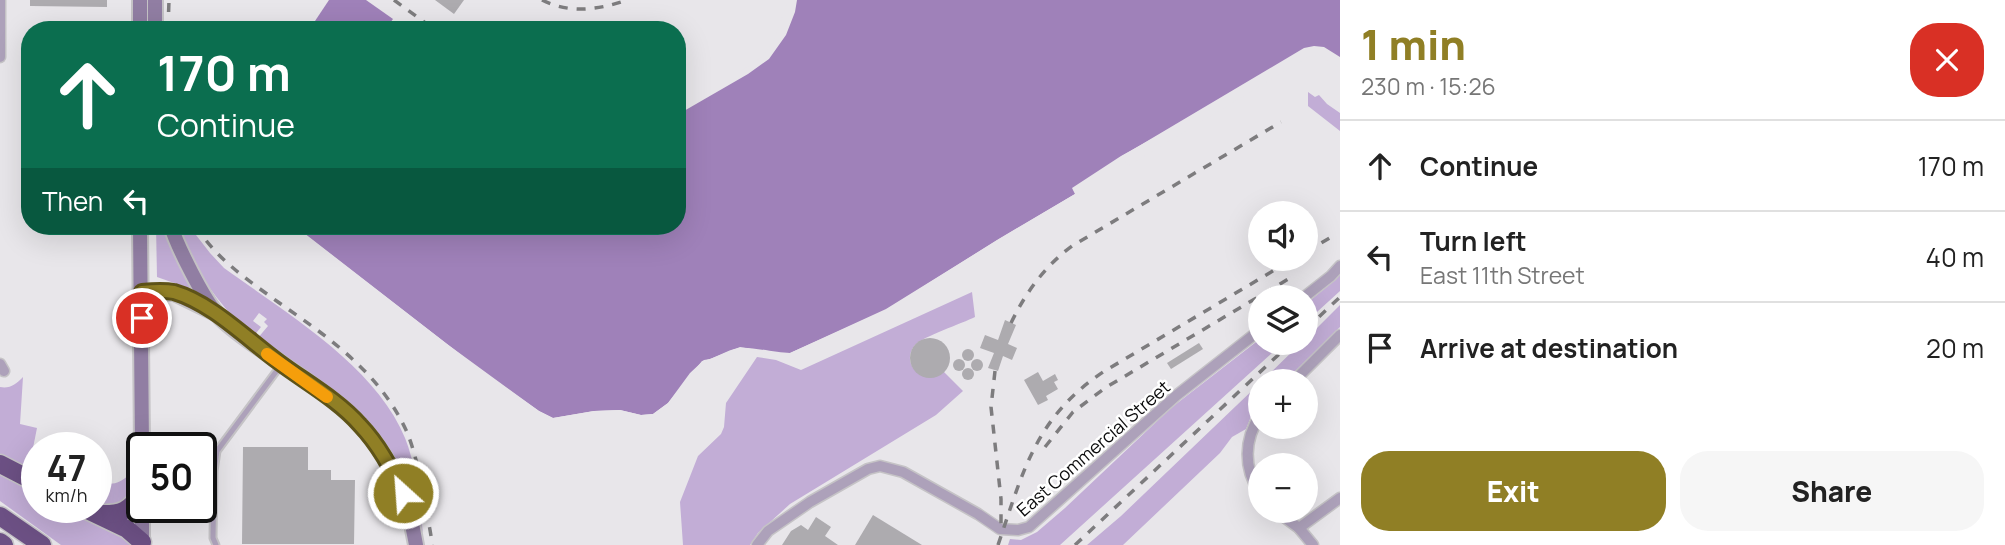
<!DOCTYPE html>
<html lang="en">
<head>
<meta charset="utf-8">
<style>
  :root { --surface:#fff; --page:#f6f6f6; --text:#222; --muted:#767676; --line:#e0e0e0; --accent:#907f25 }
  body { margin:0; font-family:Manrope,sans-serif; background:var(--page); color:var(--text); height:100vh; display:flex; flex-direction:column; font-size:26px; white-space:nowrap }
  * { box-sizing:border-box; margin:0 }
  p { font-size:23px; color:var(--muted) }
  .icon { flex:none; width:38px; height:38px; fill:none; stroke:currentColor; stroke-width:2; stroke-linecap:round; stroke-linejoin:round }
  .map { position:relative; flex:1; overflow:hidden }
  .panel { display:flex; flex-direction:column; background:var(--surface); width:665px }
  .panel>* { flex:none }
  .top-card { position:absolute; left:21px; top:21px; width:665px; height:214px; border-radius:28px; box-shadow:0 7px 28px #0002; background:#0b6e4f; color:#fff; overflow:hidden }
  .buttons { position:absolute; left:1248px; top:201px; display:grid; gap:14px }
  .buttons a { display:grid; place-items:center; width:70px; height:70px; border-radius:50%; background:var(--surface); box-shadow:0 7px 28px #0002; font-size:35px }
  .speed { position:absolute; left:21px; top:432px; display:flex; gap:14px; font-size:35px; font-weight:700; text-align:center }
  .speed>* { display:grid; place-content:center; width:91px; height:91px; border-radius:50%; background:var(--surface); box-shadow:0 7px 28px #0002; line-height:1 }
  .speed small { font-size:18px; font-weight:400 }
  .speed .limit { border:4px solid #111; border-radius:10px; background:#fff; color:#111 }
  .pin { position:absolute; display:grid; place-items:center; width:60px; height:60px; color:#fff; margin:-30px; border:4px solid #fff; border-radius:50%; box-shadow:0 2px 7px #0007 }
  .me { position:absolute; width:77px; margin:-38px; rotate:334deg; stroke-linejoin:round; filter:drop-shadow(0 0 5px #0008) }
  .turn { display:flex; align-items:center; gap:24px; height:147px; padding:0 21px; font-size:32px }
  .turn .icon { width:91px; height:91px; stroke-width:2.5 }
  .turn b { display:block; font-size:49px; line-height:60px }
  .then { display:flex; align-items:center; height:66px; padding:0 21px; background:#0003; gap:14px; font-size:26px }
  .round { display:grid; place-items:center; flex:none; width:74px; height:74px; border-radius:28px; background:var(--page) }
  .summary { display:flex; align-items:center; justify-content:space-between; height:119px; padding:0 21px }
  h1 { font-size:42px; font-weight:800; line-height:52px; color:var(--accent) }
  .action { display:flex; gap:14px; margin-top:auto; padding:14px 21px }
  .action a { flex:1; height:80px; border-radius:28px; background:var(--accent); color:#fff; font-size:28px; font-weight:800; line-height:80px; text-align:center }
  .action a+a { background:var(--page); color:var(--text) }
  ul { padding:0; list-style:none }
  li { display:flex; align-items:center; gap:21px; height:91px; padding:0 21px; border-top:2px solid var(--line) }
  li div { flex:1 }
  li b { display:block; font-size:26px }
  li em { font-style:normal }
  main { display:flex; flex:1; min-height:0 }
  .map>svg:first-child { display:block }
</style>
</head>
<body>
<main>
<div class="map">
<svg width="1340" height="545" viewBox="0 0 1340 545">
  <rect width="100%" height="100%" fill="#e8e6ea"/>
  <g fill="#c2add6">
    <path d="M1308 92 1315 97 1319 95 1327 104 1340 113V131L1308 106Z"/>
    <path d="M156 226H165L194 290 157 277Z"/>
    <path d="M176 226H189L210 253 224 268C286 313 376 366 405 438 417 468 419 502 423 533L397 466 257 339 268 326 264 322 267 319 259 313 253 321 261 327 253 337C217 303 195 272 176 226Z"/>
    <path d="M1340 274V291L1306 322V304L1329 285Z"/>
    <path d="M972 292 975 317C963 323 922 337 915 345 899 364 924 387 944 372L963 391 936 415 790 504 758 533 750 545H683L680 502 698 456 721 434 724 427 726 403 757 357 776 360 801 370Z"/>
    <path d="M1340 305V327L1285 381H1262L1301 343H1306V339Z"/>
    <path d="M1260 339V343H1283L1060 545H1008L1010 539 1021 540 1037 532 1065 508 1171 408Z"/>
    <path d="M23 377 20 424 37 428 33 448 37 450V476L0 457V387C10 389 16 384 23 377Z"/>
    <path d="M1260 383V406L1252 414 1246 429 1232 437 1220 453 1123 545H1087L1121 516Z"/>
    <path d="M0 474 37 493V508H66L133 542V545H61L0 501Z"/>
    <path d="M129 475H134C130 499 121 510 96 503V480C109 486 118 485 129 475Z"/>
  </g>
  <g fill="#9f81b9">
    <path d="M329 0H366L393 19 385 30H309Z"/>
    <path d="M792 0H1340V65L1325 54 1307 53 1121 156 1072 188 1075 194 997 240 886 310 790 353C776 353 749 346 739 348 726 350 715 359 702 361L668 403 653 414 641 415 620 410 594 411 553 418 539 411 447 344 294 226H677V109L766 58 778 39Z"/>
  </g>
  <g fill="#e8e6ea">
    <path d="M788 0H797L795 12 786 35 769 59 748 74 677 115V105L701 91 741 71 763 56 775 38Z"/>
    <path d="M1314 46 1324 47 1340 57V68L1323 57 1317 55 1308 57 1128 166 1122 156 1304 48Z"/>
    <path d="M1075 194 1077 197 999 243 887 313 791 356H774L740 351 711 363H705L670 405 654 417 641 419 620 414H594L553 421 537 414 444 347 290 226H294L304 233 478 368 539 411 553 418 594 411 620 410 641 415 653 414 668 403 690 373 704 360 710 359 740 347 774 353H790L886 309 999 239Z"/>
  </g>
  <g fill="#adabaf">
    <path d="M30 0H107V7L30 6Z"/>
    <path d="M435 0H464L454 14Z"/>
    <path d="M1005 320 1016 325 1008 344 1017 348 1012 360 1003 356 998 371 988 368 994 353 980 348 985 335 998 340Z"/>
    <circle cx="930" cy="358" r="20"/>
    <path d="M1199 343 1203 349 1171 369 1167 363Z"/>
    <circle cx="968" cy="355" r="6"/>
    <circle cx="977" cy="365" r="6"/>
    <circle cx="959" cy="365" r="6"/>
    <circle cx="968" cy="374" r="6"/>
    <path d="M1038 372 1043 381 1055 374 1058 380 1054 382 1058 389 1046 396 1048 400 1038 405 1024 380Z"/>
    <path d="M243 447H308V470H331V480H355L354 544H242Z"/>
    <path d="M873 515 922 545H855Z"/>
    <path d="M816 517 831 527 825 536 838 545H782L791 531 801 525 808 530Z"/>
  </g>
  <g fill="none" stroke-linecap="round" stroke-linejoin="round">
    <defs>
      <path id="service" d="M216 545 213 538 214 471 217 451 281 365"/>
      <g id="minor">
        <path d="M0 57V0"/>
        <path d="M1303 298 1331 276 1340 266"/>
        <path d="M0 364 4 371"/>
        <path d="M1293 382 1340 335"/>
        <path d="M1260 415C1244 440 1243 468 1260 493"/>
        <path d="M1276 511 1299 528 1313 545"/>
        <path d="M1299 528 1340 498"/>
        <path d="M757 545 768 531 810 502 868 469 880 466 903 472 978 514 1000 529 1018 530 1029 527 1177 395 1260 330"/>
      </g>
      <g id="secondary">
        <path d="M140 30V0"/>
        <path d="M155 30V0"/>
        <path d="M140 226 142 448"/>
        <path d="M171 226C177 246 204 300 218 315 231 329 248 340 264 351 291 371 321 389 346 411 385 446 408 493 416 545"/>
        <path d="M142 292 174 293 215 313"/>
        <path d="M142 545V508"/>
      </g>
      <g id="motorway">
        <path d="M0 464 37 483"/>
        <path d="M83 508 127 529 142 542"/>
        <path d="M99 514C121 515 130 511 142 492"/>
        <path d="M0 516 42 545"/>
        <path d="M0 542 4 545"/>
      </g>
    </defs>
    <use href="#service" stroke="#c5c3c6" stroke-width="9"/>
    <use href="#minor" stroke="#c5c3c6" stroke-width="13"/>
    <use href="#secondary" stroke="#c5c3c6" stroke-width="18"/>
    <use href="#motorway" stroke="#c5c3c6" stroke-width="21"/>
    <use href="#service" stroke="#ada1ba" stroke-width="5"/>
    <use href="#minor" stroke="#ada1ba" stroke-width="10"/>
    <use href="#secondary" stroke="#917ea3" stroke-width="14"/>
    <use href="#motorway" stroke="#6c5084" stroke-width="18"/>
    <g stroke="#7d7c7e" stroke-width="3.5" stroke-dasharray="9 9" stroke-linecap="butt">
      <path d="M394 0 435 30"/>
      <path d="M542 0C570 14 598 10 627 0"/>
      <path d="M168 30 169 0"/>
      <path d="M196 226C216 259 248 280 278 302 328 337 379 372 406 430 416 453 420 478 425 503 427 517 431 531 432 545"/>
      <path d="M1306 252 1333 236"/>
      <path d="M1011 323C1026 292 1045 266 1072 246L1281 122"/>
      <path d="M1306 329 1340 297"/>
      <path d="M995 371 991 407 1001 499V524"/>
      <path d="M1045 447 1073 412 1105 388 1290 278"/>
      <path d="M998 545C1023 472 1035 418 1103 372L1293 259"/>
      <path d="M1075 545 1291 343"/>
    </g>
  </g>
  <g fill="none" stroke-linecap="round" stroke-linejoin="round">
    <defs>
      <path id="route" d="M142 318V292C152 291 163 290 174 292 212 303 248 340 280 363 307 383 338 400 360 425 379 445 391 468 403 493"/>
    </defs>
    <use href="#route" stroke="#5e5318" stroke-width="18"/>
    <use href="#route" stroke="#907f25" stroke-width="12"/>
    <path stroke="#f59e0b" stroke-width="12" d="M267 354 327 397"/>
  </g>
  <g text-anchor="middle" dominant-baseline="central" stroke-width="5" stroke-linejoin="round" paint-order="stroke">
    <g font-size="18" fill="#0b0b0c" stroke="#fff">
      <text transform="translate(1093 448) rotate(-41)">East Commercial Street</text>
    </g>
  </g>
</svg>
<div class="buttons">
<a><svg class="icon" aria-label="sound" viewBox="0 0 24 24"><path d="M4 9h4l5-4v14l-5-4H4zM17 9q2 3 0 6"/></svg></a>
<a><svg class="icon" aria-label="layers" viewBox="0 0 24 24"><path d="M12 4l9 5-9 5-9-5zM3 14l9 5 9-5"/></svg></a>
<a>+</a>
<a>−</a>
</div>
<div class="speed"><div>47<small>km/h</small></div><div class="limit">50</div></div>
<div class="pin" style="left:142px;top:318px;background:#d93025"><svg class="icon" aria-label="arrive" viewBox="0 0 24 24"><path d="M6 21V4h12l-3 4 3 4H6"/></svg></div>
<svg class="me" style="left:403px;top:493px" viewBox="-20 -20 40 40"><circle r="17" fill="#907f25" stroke="#fff" stroke-width="3"/><path d="M0-11L8 9 0 5-8 9z" fill="#fff"/></svg>
<div class="top-card">
<div class="turn"><svg class="icon" aria-label="ahead" viewBox="0 0 24 24"><path d="M12 20V5M6 11l6-6 6 6"/></svg><div><b>170 m</b>Continue</div></div>
<div class="then">Then<svg class="icon" aria-label="left" viewBox="0 0 24 24"><path d="M17 20v-9H6M10 6l-5 5 5 5"/></svg></div>
</div>
</div>
<section class="panel">
<div class="summary"><div><h1>1 min</h1><p>230 m · 15:26</p></div><a class="round" style="background:#d93025;color:#fff"><svg class="icon" aria-label="close" viewBox="0 0 24 24"><path d="M6 6l12 12M18 6L6 18"/></svg></a></div>
<ul>
<li><svg class="icon" aria-label="ahead" viewBox="0 0 24 24"><path d="M12 20V5M6 11l6-6 6 6"/></svg><div><b>Continue</b></div><em>170 m</em></li>
<li><svg class="icon" aria-label="left" viewBox="0 0 24 24"><path d="M17 20v-9H6M10 6l-5 5 5 5"/></svg><div><b>Turn left</b><p>East 11th Street</p></div><em>40 m</em></li>
<li><svg class="icon" aria-label="arrive" viewBox="0 0 24 24"><path d="M6 21V4h12l-3 4 3 4H6"/></svg><div><b>Arrive at destination</b></div><em>20 m</em></li>
</ul>
<div class="action"><a>Exit</a><a>Share</a></div>
</section>
</main>
</body>
</html>
